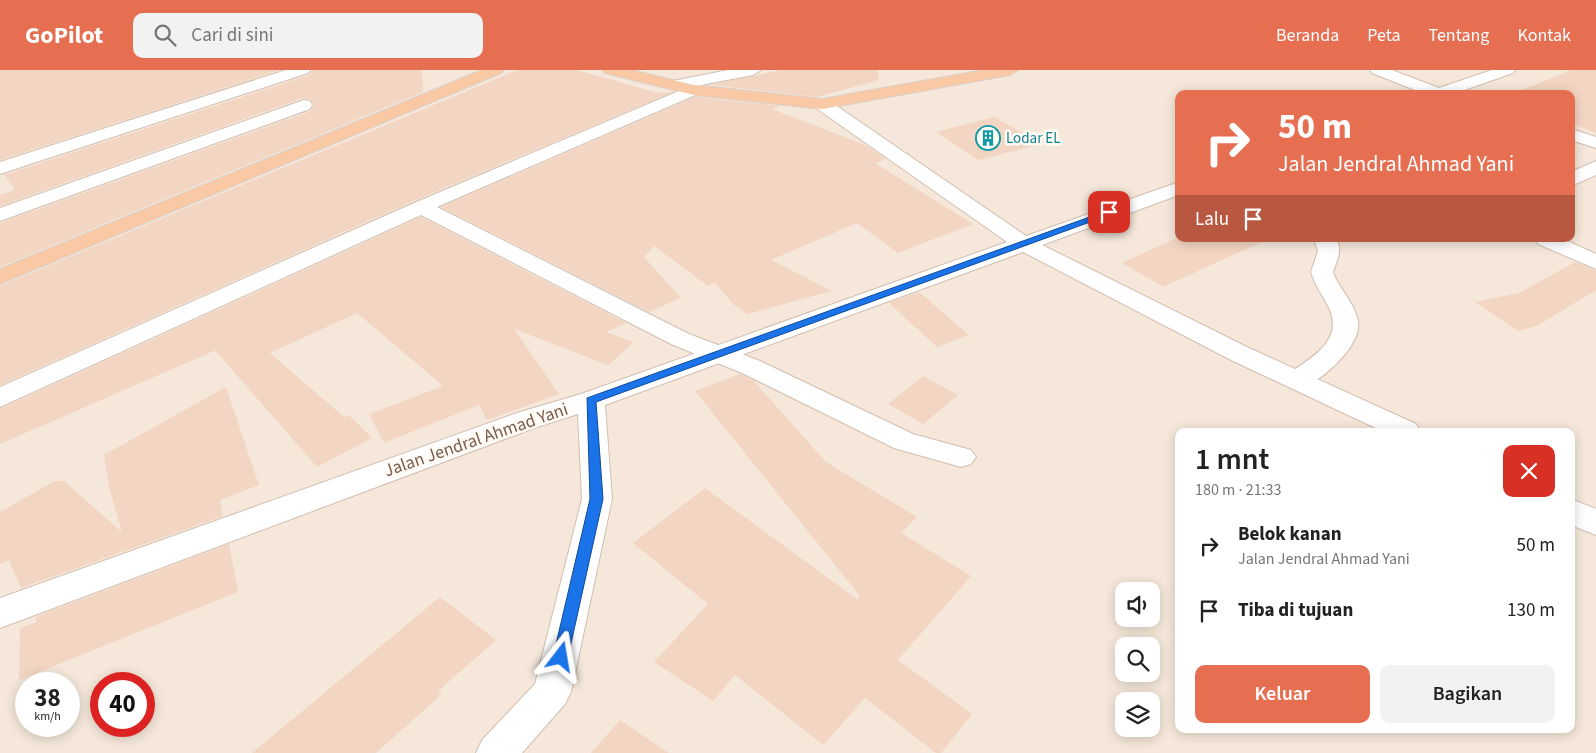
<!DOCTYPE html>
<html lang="id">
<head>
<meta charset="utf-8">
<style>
  :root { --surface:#fff; --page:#f2f2f2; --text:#222; --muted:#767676; --accent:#e76f51 }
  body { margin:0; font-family:"Source Sans 3",sans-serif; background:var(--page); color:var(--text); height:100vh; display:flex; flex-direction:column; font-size:19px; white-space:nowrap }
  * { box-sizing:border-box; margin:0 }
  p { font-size:16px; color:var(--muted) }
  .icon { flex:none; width:28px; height:28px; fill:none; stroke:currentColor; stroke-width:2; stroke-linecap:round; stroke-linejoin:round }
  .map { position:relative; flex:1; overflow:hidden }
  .details { position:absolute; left:1175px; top:358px; width:400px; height:305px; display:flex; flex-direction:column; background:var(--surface); border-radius:10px; box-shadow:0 2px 12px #0003 }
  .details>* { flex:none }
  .top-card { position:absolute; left:1175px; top:20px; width:400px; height:152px; border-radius:10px; box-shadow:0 2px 12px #0003; background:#e76f51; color:#fff; overflow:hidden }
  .fabs { position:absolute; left:1115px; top:512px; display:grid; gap:10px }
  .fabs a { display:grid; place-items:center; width:45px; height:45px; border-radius:10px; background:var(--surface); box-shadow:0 2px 12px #0003; font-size:25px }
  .speed { position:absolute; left:15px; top:602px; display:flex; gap:10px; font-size:25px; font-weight:700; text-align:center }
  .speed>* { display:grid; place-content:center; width:65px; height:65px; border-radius:50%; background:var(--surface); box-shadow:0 2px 12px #0003; line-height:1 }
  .speed small { font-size:12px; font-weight:400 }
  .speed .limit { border:8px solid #d22; background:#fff; color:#111 }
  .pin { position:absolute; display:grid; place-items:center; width:42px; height:42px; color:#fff; margin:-21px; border-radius:10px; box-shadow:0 2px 8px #0006 }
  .me { position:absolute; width:55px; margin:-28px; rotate:14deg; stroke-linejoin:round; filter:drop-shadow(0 0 4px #0008) }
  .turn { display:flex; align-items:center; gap:18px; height:105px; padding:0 20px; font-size:22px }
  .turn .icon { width:65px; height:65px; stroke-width:2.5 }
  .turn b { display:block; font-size:35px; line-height:42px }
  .then { display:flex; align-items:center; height:48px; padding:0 20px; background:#0003; gap:10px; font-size:19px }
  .round { display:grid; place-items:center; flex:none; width:52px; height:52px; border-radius:10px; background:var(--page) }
  .overview { display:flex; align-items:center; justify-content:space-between; height:85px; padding:0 20px }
  h1 { font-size:30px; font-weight:600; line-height:38px }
  .cta { display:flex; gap:10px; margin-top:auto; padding:10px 20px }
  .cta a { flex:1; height:58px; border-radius:10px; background:var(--accent); color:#fff; font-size:20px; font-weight:600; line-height:58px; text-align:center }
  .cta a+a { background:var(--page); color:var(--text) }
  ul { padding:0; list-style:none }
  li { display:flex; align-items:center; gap:15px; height:65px; padding:0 20px }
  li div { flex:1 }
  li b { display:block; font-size:19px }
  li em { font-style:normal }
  header { display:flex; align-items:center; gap:30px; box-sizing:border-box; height:70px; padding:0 25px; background:var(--accent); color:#fff }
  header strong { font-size:24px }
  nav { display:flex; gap:28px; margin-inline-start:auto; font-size:18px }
  .search { width:350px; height:45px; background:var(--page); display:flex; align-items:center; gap:12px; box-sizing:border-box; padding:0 18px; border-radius:10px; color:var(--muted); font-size:19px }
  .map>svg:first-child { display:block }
</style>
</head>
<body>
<header>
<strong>GoPilot</strong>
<div class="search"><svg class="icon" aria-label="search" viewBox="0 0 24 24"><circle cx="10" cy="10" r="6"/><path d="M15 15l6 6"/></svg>Cari di sini</div>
<nav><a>Beranda</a><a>Peta</a><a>Tentang</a><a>Kontak</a></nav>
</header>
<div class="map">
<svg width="1596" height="683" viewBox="0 0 1596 683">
  <rect width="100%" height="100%" fill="#fdf6ec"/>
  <path fill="#f5e8da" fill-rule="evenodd" d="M0 0H1596V683H0ZM1179 24H1571V169H1179ZM1179 361H1571V659H1179ZM1124 521H1151V549H1124ZM1124 576H1151V604H1124ZM26 614H69V656H26ZM101 614H144V656H101ZM1124 631H1151V659H1124Z"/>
  <g fill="#f3d5c3">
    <path d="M0 0H280L0 90Z"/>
    <path d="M312 0H422L423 22 0 197V153L311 41 314 34 310 29 303 28 0 136V125L15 120 4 105 309 5Z"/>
    <path d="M517 0H577L658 23 673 22 413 131 0 315V216Z"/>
    <path d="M780 0H878L879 10 817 27 711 15Z"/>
    <path d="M1571 0H1596V63L1571 53V24H1513Z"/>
    <path d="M695 27 780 36 772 39 865 75 886 89 875 93 973 154 898 183 857 153 771 190 832 221 747 244 733 234 715 213 708 216 654 176 644 187 681 228 649 242 441 137Z"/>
    <path d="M994 47 1042 74 978 90 936 62Z"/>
    <path d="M421 147 626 253 606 262 634 272 608 295 514 259 559 324 487 350 479 335 384 373 369 344 443 316 357 243 270 283 344 347 349 345 372 368 317 397 213 278 214 281 0 374V339Z"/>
    <path d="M1174 169H1268L1163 217 1122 193Z"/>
    <path d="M1575 192 1596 201V220L1537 256 1518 261 1475 232 1519 223Z"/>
    <path d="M919 222 969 265 937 277 889 233Z"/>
    <path d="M740 304 754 311 826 392 917 447 901 463 971 506 898 590 972 644 941 683H936L865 628 823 675 735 605 713 631 654 592 708 534 633 473 705 418 857 529 860 526 695 321Z"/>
    <path d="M923 306 958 325 923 354 888 334Z"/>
    <path d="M226 317 259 415 220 430 223 446 21 518 9 490 0 494V442L55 411H64L122 462 109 417 104 385Z"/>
    <path d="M229 474 238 522 19 610 20 558 37 552 35 547Z"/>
    <path d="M440 527 496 570 438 621 442 624 376 683H252Z"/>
    <path d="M620 650 669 683H591Z"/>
  </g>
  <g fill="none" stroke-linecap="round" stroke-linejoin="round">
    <defs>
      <g id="minor">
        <path d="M286 0H310L308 3 0 104V92Z"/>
        <path d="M728 0H761L753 5 696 16 702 20 700 23 437 137 689 264 760 291 913 364 971 380 976 387 971 394 961 397 894 378 742 303 671 274 421 145 0 337V317L414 133 686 18H668L666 15 668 12Z"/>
        <path d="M304 30 310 31 312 35 310 39 0 151V138Z"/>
        <path d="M1571 59 1596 67V78L1571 70Z"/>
        <path d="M1596 91V105L1571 116V102Z"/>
        <path d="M1314 169H1336C1343 180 1337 190 1333 202 1339 219 1355 233 1358 251 1362 275 1326 306 1307 316 1300 319 1294 318 1288 316L1284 310 1288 304C1309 289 1343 272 1330 240 1324 227 1315 216 1311 202L1318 181Z"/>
        <path d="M1535 169H1563L1596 184V199L1538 174Z"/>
      </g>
      <g id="tertiary">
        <path d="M1370 0H1392L1439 18 1492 0H1515L1513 3 1453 24H1425L1372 3Z"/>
        <path d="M822 29 828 30 1026 166 1179 112V125L1042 175 1249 278 1416 354 1420 361H1382L1231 290 1023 182 605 335 612 429 571 622 565 634 522 683H476L482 670 535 614 582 429 578 344 537 357 0 558V528L517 343 581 324 1007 172 816 38 814 34 816 30Z"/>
        <path d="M1571 429 1596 439V465L1571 455Z"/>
      </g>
      <g id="trunk">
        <path d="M482 0H503L501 3 0 214V199Z"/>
        <path d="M603 0H631L694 15 822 29 984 0H1018L1010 5 822 39 694 25 605 3Z"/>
      </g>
    </defs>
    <use href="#minor" stroke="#d1beb0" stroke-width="2"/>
    <use href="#tertiary" stroke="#d1beb0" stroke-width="2"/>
    <use href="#trunk" stroke="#dad1cd" stroke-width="2"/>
    <use href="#minor" fill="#fff" fill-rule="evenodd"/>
    <use href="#tertiary" fill="#fff" fill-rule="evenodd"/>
    <use href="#trunk" fill="#f9c8a4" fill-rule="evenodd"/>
  </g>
  <path fill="#1a73e8" stroke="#114b97" d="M1109 140 1112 141V144L596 332 603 429 568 587 566 592 561 594 556 592 553 587 590 429 587 328Z"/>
  <defs>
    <symbol id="building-ring" viewBox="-11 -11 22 22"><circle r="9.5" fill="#fffaf3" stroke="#0f9aa8" stroke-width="1.5"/><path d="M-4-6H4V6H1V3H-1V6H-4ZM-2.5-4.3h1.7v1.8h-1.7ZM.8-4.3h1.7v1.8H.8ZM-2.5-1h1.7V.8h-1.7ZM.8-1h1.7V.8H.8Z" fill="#0f9aa8"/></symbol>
  </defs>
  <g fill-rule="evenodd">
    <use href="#building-ring" x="974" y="54" width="28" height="28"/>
  </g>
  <g text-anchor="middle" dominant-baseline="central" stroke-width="5" stroke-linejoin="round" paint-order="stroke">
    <g font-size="15" fill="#0d838f" stroke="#fffaf3" text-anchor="start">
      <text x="1006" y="68">Lodar EL</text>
    </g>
    <g font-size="18" fill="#7a5c4d" stroke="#fffaf3">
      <text transform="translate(476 370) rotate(-19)">Jalan Jendral Ahmad Yani</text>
    </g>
  </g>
</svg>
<div class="fabs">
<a><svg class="icon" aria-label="sound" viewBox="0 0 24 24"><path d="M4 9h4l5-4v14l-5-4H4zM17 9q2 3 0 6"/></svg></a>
<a><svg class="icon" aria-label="search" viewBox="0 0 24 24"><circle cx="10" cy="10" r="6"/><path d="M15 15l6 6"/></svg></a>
<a><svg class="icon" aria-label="layers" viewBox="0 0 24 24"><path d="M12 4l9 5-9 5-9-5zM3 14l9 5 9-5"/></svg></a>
</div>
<div class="speed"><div>38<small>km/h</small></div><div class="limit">40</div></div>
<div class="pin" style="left:1109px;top:142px;background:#d93025"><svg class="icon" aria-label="arrive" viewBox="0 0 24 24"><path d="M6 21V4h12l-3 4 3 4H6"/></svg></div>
<svg class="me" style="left:561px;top:587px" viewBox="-20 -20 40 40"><path d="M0-17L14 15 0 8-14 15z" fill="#1a73e8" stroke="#fff" stroke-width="4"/></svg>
<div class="top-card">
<div class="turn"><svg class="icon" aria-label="right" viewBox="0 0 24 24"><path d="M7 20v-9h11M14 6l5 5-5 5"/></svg><div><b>50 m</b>Jalan Jendral Ahmad Yani</div></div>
<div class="then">Lalu<svg class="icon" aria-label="arrive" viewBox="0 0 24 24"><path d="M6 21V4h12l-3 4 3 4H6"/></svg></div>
</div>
<section class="details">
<div class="overview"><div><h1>1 mnt</h1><p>180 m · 21:33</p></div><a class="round" style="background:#d93025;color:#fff"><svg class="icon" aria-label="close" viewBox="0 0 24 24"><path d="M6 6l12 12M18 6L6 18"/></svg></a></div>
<ul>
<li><svg class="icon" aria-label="right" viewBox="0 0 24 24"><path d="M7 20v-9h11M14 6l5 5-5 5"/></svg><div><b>Belok kanan</b><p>Jalan Jendral Ahmad Yani</p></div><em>50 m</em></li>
<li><svg class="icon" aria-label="arrive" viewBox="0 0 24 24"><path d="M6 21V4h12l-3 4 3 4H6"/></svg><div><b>Tiba di tujuan</b></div><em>130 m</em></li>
</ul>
<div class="cta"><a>Keluar</a><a>Bagikan</a></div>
</section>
</div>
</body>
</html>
